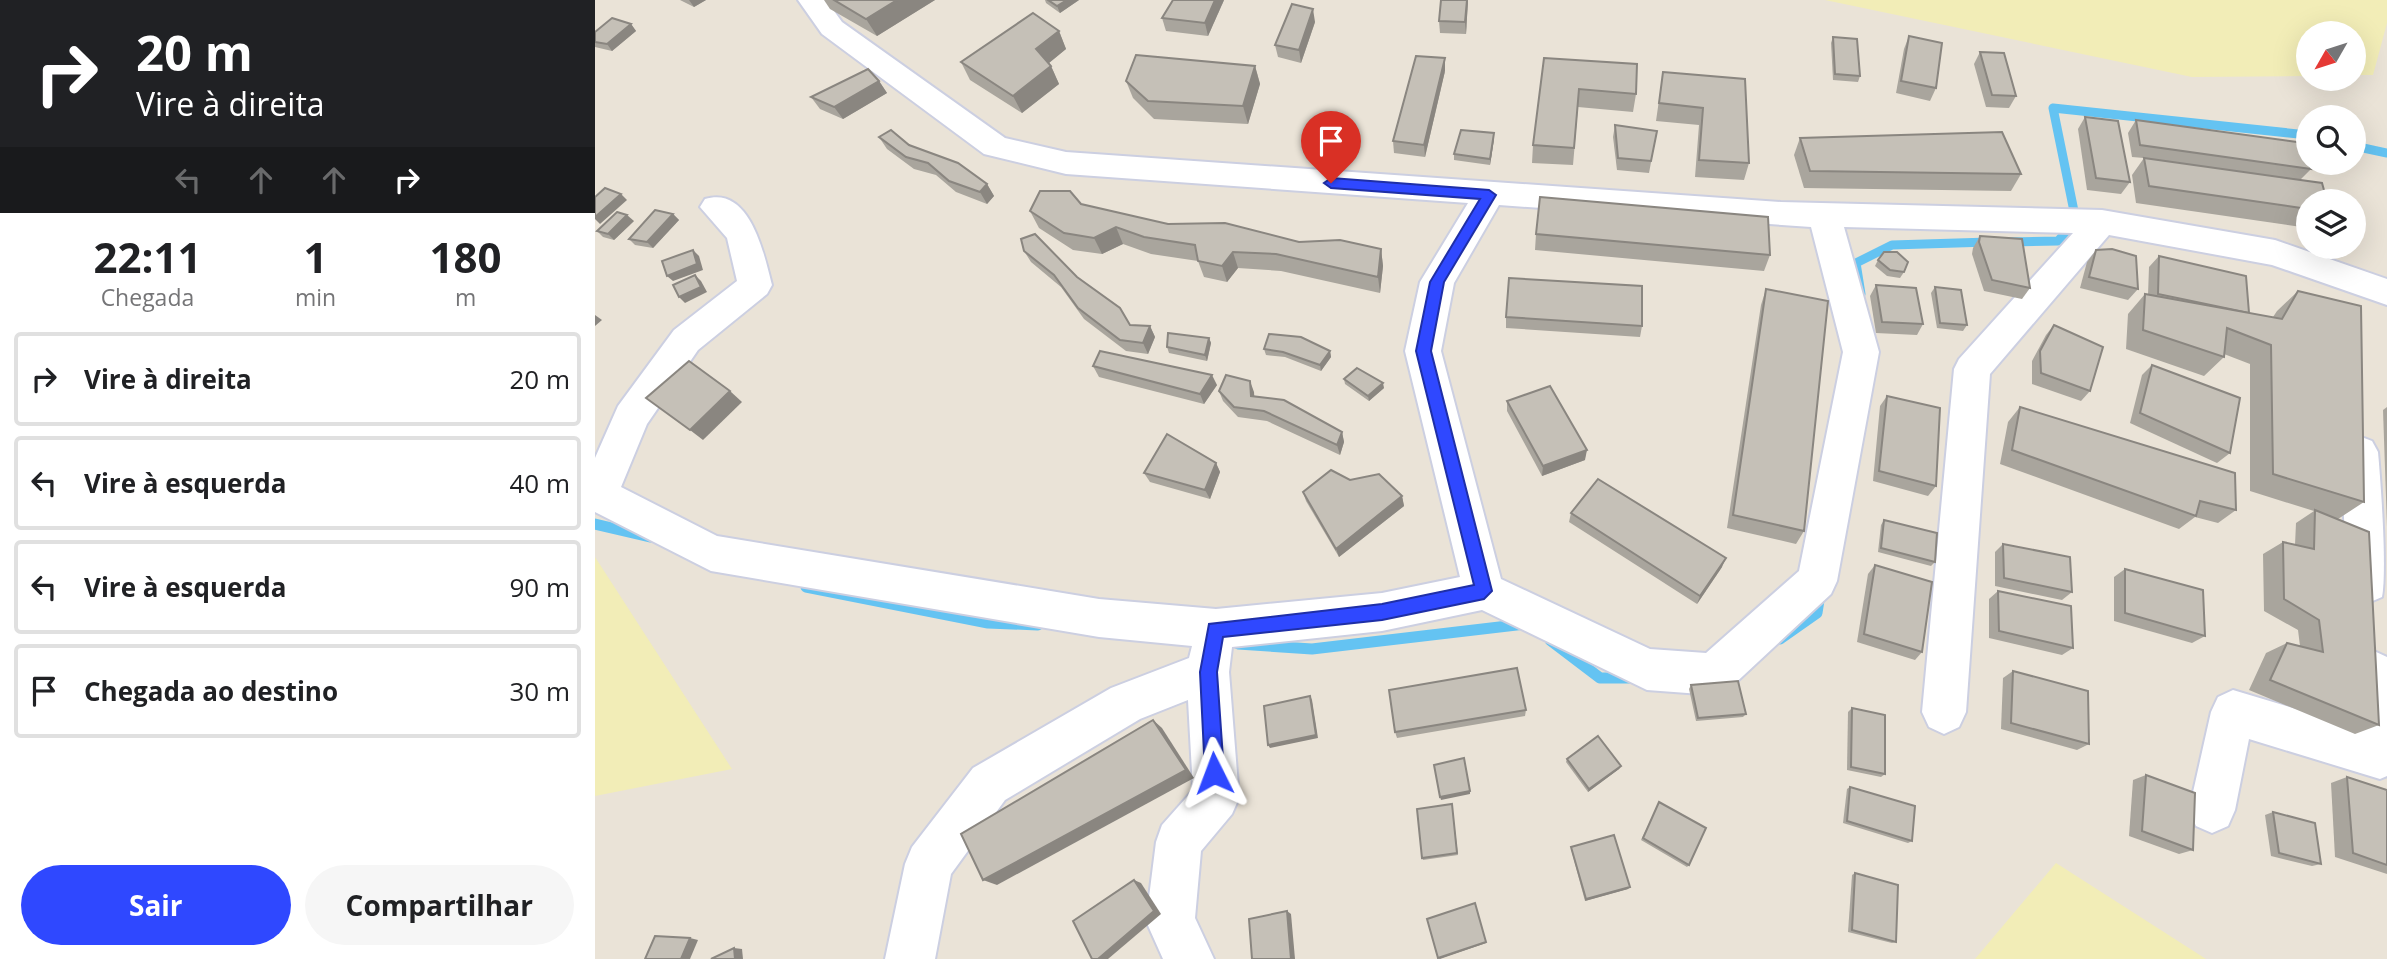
<!DOCTYPE html>
<html lang="pt">
<head>
<meta charset="utf-8">
<style>
  :root { --surface:#fff; --page:#f6f6f6; --text:#202124; --muted:#757577; --line:#e0e0e0; --accent:#2f48ff }
  body { margin:0; font-family:"Open Sans",sans-serif; background:var(--page); color:var(--text); height:100vh; display:flex; flex-direction:column; font-size:26px; white-space:nowrap }
  * { box-sizing:border-box; margin:0 }
  p { font-size:23px; color:var(--muted) }
  .icon { flex:none; width:38px; height:38px; fill:none; stroke:currentColor; stroke-width:2; stroke-linecap:round; stroke-linejoin:round }
  .map { position:relative; flex:1; overflow:hidden }
  .sheet { display:flex; flex-direction:column; background:var(--surface); width:595px }
  .sheet>* { flex:none }
  .guide { background:#202124; color:#fff; overflow:hidden }
  .needle { width:46px; rotate:231deg }
  .buttons { position:absolute; left:1701px; top:21px; display:grid; gap:14px }
  .buttons a { display:grid; place-items:center; width:70px; height:70px; border-radius:50%; background:var(--surface); box-shadow:0 7px 28px #0002; font-size:35px }
  .pin { position:absolute; display:grid; place-items:center; width:60px; height:60px; color:#fff; margin:-72px -30px; border-radius:50% 50% 50% 0; rotate:-45deg; box-shadow:0 0 7px #0007 }
  .pin .icon { rotate:45deg }
  .me { position:absolute; width:77px; margin:-38px; rotate:357deg; stroke-linejoin:round; filter:drop-shadow(0 0 5px #0008) }
  .turn { display:flex; align-items:center; gap:24px; height:147px; padding:0 21px; font-size:32px }
  .turn .icon { width:91px; height:91px; stroke-width:2.5 }
  .turn b { display:block; font-size:49px; line-height:60px }
  .lanes { display:flex; align-items:center; height:66px; padding:0 21px; background:#0003; justify-content:center; gap:35px; direction:ltr }
  .lanes .off { opacity:.35 }
  .eta { display:flex; justify-content:space-evenly; align-items:center; height:119px; text-align:center }
  .eta b { font-size:42px; font-weight:700; line-height:49px }
  .action { display:flex; gap:14px; margin-top:auto; padding:14px 21px }
  .action a { flex:1; height:80px; border-radius:42px; background:var(--accent); color:#fff; font-size:28px; font-weight:700; line-height:80px; text-align:center }
  .action a+a { background:var(--page); color:var(--text) }
  ul { padding:0; list-style:none }
  li { display:flex; align-items:center; gap:21px; height:94px; margin:0 14px 10px; padding:0 7px; border:4px solid var(--line); border-radius:7px }
  li div { flex:1 }
  li b { display:block; font-size:26px }
  li em { font-style:normal }
  main { display:flex; flex:1; min-height:0 }
  .map>svg:first-child { display:block }
</style>
</head>
<body>
<main>
<section class="sheet">
<div class="guide">
<div class="turn"><svg class="icon" aria-label="right" viewBox="0 0 24 24"><path d="M7 20v-9h11M14 6l5 5-5 5"/></svg><div><b>20 m</b>Vire à direita</div></div>
<div class="lanes"><svg class="icon off" aria-label="left" viewBox="0 0 24 24"><path d="M17 20v-9H6M10 6l-5 5 5 5"/></svg><svg class="icon off" aria-label="ahead" viewBox="0 0 24 24"><path d="M12 20V5M6 11l6-6 6 6"/></svg><svg class="icon off" aria-label="ahead" viewBox="0 0 24 24"><path d="M12 20V5M6 11l6-6 6 6"/></svg><svg class="icon" aria-label="right" viewBox="0 0 24 24"><path d="M7 20v-9h11M14 6l5 5-5 5"/></svg></div>
</div>
<div class="eta">
<div><b>22:11</b><p>Chegada</p></div>
<div><b>1</b><p>min</p></div>
<div><b>180</b><p>m</p></div>
</div>
<ul>
<li><svg class="icon" aria-label="right" viewBox="0 0 24 24"><path d="M7 20v-9h11M14 6l5 5-5 5"/></svg><div><b>Vire à direita</b></div><em>20 m</em></li>
<li><svg class="icon" aria-label="left" viewBox="0 0 24 24"><path d="M17 20v-9H6M10 6l-5 5 5 5"/></svg><div><b>Vire à esquerda</b></div><em>40 m</em></li>
<li><svg class="icon" aria-label="left" viewBox="0 0 24 24"><path d="M17 20v-9H6M10 6l-5 5 5 5"/></svg><div><b>Vire à esquerda</b></div><em>90 m</em></li>
<li><svg class="icon" aria-label="arrive" viewBox="0 0 24 24"><path d="M6 21V4h12l-3 4 3 4H6"/></svg><div><b>Chegada ao destino</b></div><em>30 m</em></li>
</ul>
<div class="action"><a>Sair</a><a>Compartilhar</a></div>
</section>
<div class="map">
<svg width="1792" height="959" viewBox="0 0 1792 959">
  <rect width="100%" height="100%" fill="#eae3d7"/>
  <g fill="#f2edb7">
    <path d="M1230 0H1792V23L1778 75H1759V33H1713V76L1597 77Z"/>
    <path d="M0 557 137 769 0 796Z"/>
    <path d="M1461 863 1611 959H1380Z"/>
  </g>
  <g fill="none" stroke-linecap="round" stroke-linejoin="round">
    <g stroke="#64c3f2" stroke-width="9">
      <path d="M1759 146 1792 153"/>
      <path d="M1414 242 1463 241 1481 221 1458 108 1713 135"/>
      <path d="M1266 294 1261 263 1297 245 1394 242"/>
    </g>
    <g stroke="#64c3f2" stroke-width="11">
      <path d="M0 524 55 537"/>
      <path d="M211 587 393 623 443 625"/>
      <path d="M1185 639 1222 613 1225 594"/>
      <path d="M955 640 1005 678H1042"/>
      <path d="M643 644 717 649 930 624"/>
    </g>
    <defs>
      <g id="minor">
        <path d="M203 0H231L247 22 410 138 471 152 1186 202 1507 210 1680 240 1792 279V305L1677 265 1514 235 1395 374 1371 712 1364 727 1349 734 1334 727 1327 712 1359 369 1364 359 1478 233 1249 227 1284 352 1242 581 1236 594 1134 689 1119 695 1052 690 887 610 787 631 637 647 634 672 644 798 637 814 606 851 600 918 619 959H568L551 921 561 842 567 825 598 790 593 700 545 719 410 800 356 874 340 959H290L310 864 317 847 378 768 516 688 594 658 597 646 504 637 116 571 0 512V458L23 406 79 330 142 281 132 238 105 207 110 199C155 185 169 254 177 285L172 294 103 350 52 424 26 487 122 536 504 599 621 609 787 593 865 577 810 351 825 282 873 203 471 174 389 154 227 34ZM904 205 1216 227 1248 352 1204 571 1111 653 1055 649 906 579 846 351 859 283Z"/>
        <path d="M1764 436 1777 441 1783 452C1786 486 1792 570 1787 597L1773 603 1759 597 1753 584 1745 452 1751 441Z"/>
        <path d="M1779 651 1792 657V776L1785 779 1654 739 1640 810 1633 826 1617 833 1601 826 1594 810 1616 712 1623 697 1638 690 1761 727 1758 672 1764 657Z"/>
      </g>
    </defs>
    <use href="#minor" stroke="#cccfe1" stroke-width="4"/>
    <use href="#minor" fill="#fff" fill-rule="evenodd"/>
  </g>
  <g fill="#a9a59d">
    <path d="M85 0H111L99 7Z"/>
    <path d="M229 0H340L282 36 235 9Z"/>
    <path d="M450 0H484L465 13 451 3Z"/>
    <path d="M629 0 613 36 571 31 567 18Z"/>
    <path d="M846 0H873L871 34 845 33 844 21Z"/>
    <path d="M720 22 706 63 683 57 680 45Z"/>
    <path d="M36 24 41 31 17 51 0 47V32Z"/>
    <path d="M464 31 471 49 454 63 456 66 464 84 427 113 375 80 366 62Z"/>
    <path d="M1314 36 1341 88 1335 101 1301 93 1309 49Z"/>
    <path d="M1238 37 1265 76 1263 82 1238 80 1236 43Z"/>
    <path d="M1385 52 1421 96 1414 108 1391 107 1379 64Z"/>
    <path d="M949 58 1041 94 1038 112 983 107 978 165 937 163 938 145Z"/>
    <path d="M660 66 665 84 653 124 559 119 538 98 531 81Z"/>
    <path d="M850 71 830 157 799 153 798 141Z"/>
    <path d="M1068 72 1150 79 1154 163 1149 180 1100 177 1104 125 1061 121Z"/>
    <path d="M284 81 292 93 248 119 225 109 216 97Z"/>
    <path d="M1490 117 1535 182 1526 194 1492 190 1483 129Z"/>
    <path d="M1541 120 1716 169 1705 180 1713 201V228L1541 203 1537 175 1549 158 1537 157 1533 133Z"/>
    <path d="M1020 125 1062 131 1054 173 1022 170 1018 137Z"/>
    <path d="M899 133V139L895 165 859 160V154Z"/>
    <path d="M284 137 314 145 392 184 399 196 392 204 361 192 341 175 319 169 292 149Z"/>
    <path d="M1205 138 1426 174 1416 191 1209 188 1199 155Z"/>
    <path d="M486 204 573 224 704 242 786 249 788 266 785 293 686 271 643 268 632 282 609 277 603 261 556 254 528 244 507 254 478 250 444 228 435 211Z"/>
    <path d="M78 214 84 220 58 248 40 245 34 239Z"/>
    <path d="M39 221 19 240 8 237 2 231Z"/>
    <path d="M941 234 1175 255 1169 271 940 250Z"/>
    <path d="M1385 236 1435 288 1427 299 1389 291 1377 254 1378 248Z"/>
    <path d="M1501 250 1543 289 1533 300 1485 288 1492 262Z"/>
    <path d="M429 251 482 277 535 325 555 326 560 337 553 354 531 351 489 319 466 287 436 262Z"/>
    <path d="M1564 256 1654 313 1678 317 1682 311 1703 291 1769 502 1743 519 1784 725 1760 734 1654 690 1671 653 1692 643 1705 646 1703 630 1669 611 1668 554 1688 542 1700 545 1701 523 1719 511 1655 491V364L1629 354V357L1609 376 1531 349 1533 314 1550 294 1553 295 1554 267Z"/>
    <path d="M1283 260 1309 272 1305 278 1292 276 1280 266Z"/>
    <path d="M1281 285 1328 324 1322 335 1281 333 1275 296Z"/>
    <path d="M1340 287 1372 325 1368 331 1342 328 1336 293Z"/>
    <path d="M1171 289 1209 531 1201 544 1132 528 1166 305Z"/>
    <path d="M911 317 1047 326 1045 337 911 328Z"/>
    <path d="M1459 325 1495 391 1486 401 1437 384V361L1451 335Z"/>
    <path d="M614 338 616 343 612 361 574 353 572 347Z"/>
    <path d="M669 349 735 351 736 357 726 371 690 357 671 355Z"/>
    <path d="M1557 365 1635 453 1622 463 1535 423 1547 375Z"/>
    <path d="M498 366 622 385 609 404 504 377Z"/>
    <path d="M749 379 789 388 774 401 750 384Z"/>
    <path d="M624 391 659 392V396L747 432 749 442 745 455 672 421 643 417 628 401Z"/>
    <path d="M1292 396 1341 486 1333 496 1278 481 1285 406Z"/>
    <path d="M912 401 990 460 947 476 912 411Z"/>
    <path d="M1425 407 1641 510 1623 523 1600 517 1584 529 1405 464 1413 422Z"/>
    <path d="M1792 407V526L1788 410Z"/>
    <path d="M621 463 625 472 615 499 555 482 549 473Z"/>
    <path d="M755 480 807 496 809 506 744 557 711 501 708 492Z"/>
    <path d="M976 513 1127 567 1102 604 974 522Z"/>
    <path d="M1289 520 1340 562 1336 566 1283 552 1286 525Z"/>
    <path d="M1408 544 1477 592 1467 600 1400 586V552Z"/>
    <path d="M1280 565 1327 652 1320 660 1262 642 1273 574Z"/>
    <path d="M1530 569 1610 636 1597 643 1519 621V577Z"/>
    <path d="M1403 591 1478 648 1467 655 1394 638V599Z"/>
    <path d="M1418 671 1494 744 1482 750 1406 729 1408 678Z"/>
    <path d="M1096 685 1151 714 1148 717 1101 721 1094 689Z"/>
    <path d="M1257 708 1290 774 1286 777 1252 770 1253 712Z"/>
    <path d="M931 710 930 716 802 738 800 732Z"/>
    <path d="M972 759 1026 766 1024 769 993 792 971 762Z"/>
    <path d="M1551 775 1598 850 1584 854 1534 836 1538 780Z"/>
    <path d="M1752 777 1792 790V874L1740 857 1736 783Z"/>
    <path d="M1255 787 1317 841 1313 843 1248 823 1252 789Z"/>
    <path d="M857 804 863 855 828 860 827 858Z"/>
    <path d="M1063 805 1094 865 1092 867 1046 840Z"/>
    <path d="M1678 812 1726 864 1717 866 1676 856 1670 815Z"/>
    <path d="M976 847 1033 889 990 901 976 849Z"/>
    <path d="M1260 873 1301 942 1297 943 1253 932 1257 875Z"/>
  </g>
  <g fill="#8a8680">
    <path d="M94 0H111L99 7Z"/>
    <path d="M302 0H340L282 36 271 19Z"/>
    <path d="M472 0H484L465 13 462 6Z"/>
    <path d="M620 0H629L613 36 610 23Z"/>
    <path d="M872 0H873L871 34 870 22Z"/>
    <path d="M718 9 720 22 706 63 704 50Z"/>
    <path d="M36 24 41 31 17 51 12 44Z"/>
    <path d="M464 31 471 49 449 67 441 49Z"/>
    <path d="M850 58V71L830 157 829 145Z"/>
    <path d="M456 66 464 84 427 113 418 96Z"/>
    <path d="M660 66 665 84 653 124 648 106Z"/>
    <path d="M284 81 292 93 248 119 239 107Z"/>
    <path d="M899 133V139L895 165V159Z"/>
    <path d="M392 184 399 196 392 204 385 192Z"/>
    <path d="M26 194 32 200 5 224 0 219V217Z"/>
    <path d="M78 214 84 220 58 248 52 242Z"/>
    <path d="M32 215 39 221 19 240 13 234Z"/>
    <path d="M521 227 528 244 507 254 499 238Z"/>
    <path d="M786 249 788 266 785 293 783 277Z"/>
    <path d="M98 250 104 256 108 270 78 281 72 276Z"/>
    <path d="M638 252 643 268 632 282 627 266Z"/>
    <path d="M100 275 106 281 112 292 90 303 84 297Z"/>
    <path d="M0 315 7 320 0 326Z"/>
    <path d="M555 326 560 337 553 354 548 343Z"/>
    <path d="M614 338 616 343 612 361 610 355Z"/>
    <path d="M735 351 736 357 726 371 725 365Z"/>
    <path d="M617 375 622 385 609 404 605 394Z"/>
    <path d="M655 381 659 392 660 406 656 396Z"/>
    <path d="M788 383 789 388 774 401 773 396Z"/>
    <path d="M135 391 147 402 108 440 95 430Z"/>
    <path d="M747 432 749 442 745 455 742 445Z"/>
    <path d="M992 450 990 460 947 476 948 466Z"/>
    <path d="M621 463 625 472 615 499 610 490Z"/>
    <path d="M807 496 809 506 744 557 741 549Z"/>
    <path d="M1131 558 1127 567 1102 604 1105 596Z"/>
    <path d="M715 696 717 700 723 738 675 748 673 745Z"/>
    <path d="M558 720 567 728 599 778 402 885 388 880Z"/>
    <path d="M1026 766 1024 769 993 792 994 789Z"/>
    <path d="M875 791V794L846 800 845 797Z"/>
    <path d="M539 880 546 883 566 914 513 959H503Z"/>
    <path d="M1035 887 1033 889 990 901 991 899Z"/>
    <path d="M692 911 696 914 700 959H696Z"/>
    <path d="M95 938 103 940 95 959H86Z"/>
    <path d="M891 942V943L845 959 843 958Z"/>
    <path d="M139 948 147 949 148 959H140Z"/>
  </g>
  <g fill="#c5c0b7" stroke="#8a8680" stroke-width="2">
    <path d="M239 0H302L271 19Z"/>
    <path d="M453 0H472L462 6Z"/>
    <path d="M578 0H620L610 23 567 18Z"/>
    <path d="M846 0H872L870 22 844 21Z"/>
    <path d="M697 4 718 9 704 50 680 45Z"/>
    <path d="M438 13 464 31 441 49 456 66 418 96 366 62Z"/>
    <path d="M17 18 36 24 12 44 0 42V32Z"/>
    <path d="M1314 36 1347 43 1341 88 1306 81Z"/>
    <path d="M1238 37 1262 39 1265 76 1240 74Z"/>
    <path d="M1385 52 1409 53 1421 96 1397 95Z"/>
    <path d="M541 55 660 66 648 106 553 101 531 81Z"/>
    <path d="M821 56 850 58 829 145 798 141Z"/>
    <path d="M949 58 1042 64 1041 94 984 89 979 148 938 145Z"/>
    <path d="M273 69 284 81 239 107 216 97Z"/>
    <path d="M1068 72 1150 79 1154 163 1104 160 1108 108 1064 103Z"/>
    <path d="M1490 117 1523 121 1535 182 1501 178Z"/>
    <path d="M1541 120 1709 143 1713 163 1716 169 1545 145Z"/>
    <path d="M1020 125 1062 131 1056 161 1023 158Z"/>
    <path d="M296 130 314 145 363 163 392 184 385 192 354 181 333 163 311 157 284 137Z"/>
    <path d="M866 130 899 133 895 159 859 154Z"/>
    <path d="M1407 132 1426 174 1215 171 1205 138Z"/>
    <path d="M1549 158 1727 183 1732 201H1713V209L1554 186Z"/>
    <path d="M10 188 26 194 0 217V197Z"/>
    <path d="M445 191H475L486 204 573 224 630 223 704 242 745 240 786 249 783 277 681 254 638 252 627 266 603 261 600 245 549 237 521 227 499 238 469 233 435 211Z"/>
    <path d="M945 197 1173 217 1175 255 941 234Z"/>
    <path d="M60 210 78 214 52 242 34 239Z"/>
    <path d="M22 212 32 215 13 234 2 231Z"/>
    <path d="M440 234 482 277 525 308 535 325 555 326 548 343 525 340 483 308 459 275 429 251 426 239Z"/>
    <path d="M1385 236 1427 239 1435 288 1397 280 1384 242Z"/>
    <path d="M1517 249 1541 256 1543 289 1494 277 1501 250Z"/>
    <path d="M98 250 102 264 72 276 67 261Z"/>
    <path d="M1289 252H1302L1313 262 1309 272 1295 270 1283 260Z"/>
    <path d="M1564 256 1651 276 1654 313 1563 294Z"/>
    <path d="M100 275 106 287 84 297 78 285Z"/>
    <path d="M914 278 1047 286V326L911 317Z"/>
    <path d="M1281 285 1321 288 1328 324 1287 322Z"/>
    <path d="M1340 287 1366 290 1372 325 1345 323Z"/>
    <path d="M1171 289 1233 301 1209 531 1138 515Z"/>
    <path d="M1703 291 1766 306 1769 502 1678 474 1676 345 1632 328 1629 357 1548 330 1550 294 1687 319Z"/>
    <path d="M1459 325 1508 347 1495 391 1446 373 1445 351Z"/>
    <path d="M573 333 614 338 610 355 572 347Z"/>
    <path d="M674 334 706 337 735 351 725 365 688 352 669 349Z"/>
    <path d="M505 351 617 375 605 394 498 366Z"/>
    <path d="M94 361 135 391 95 430 51 398Z"/>
    <path d="M1557 365 1645 398 1635 453 1545 413Z"/>
    <path d="M762 368 788 383 773 396 749 379Z"/>
    <path d="M631 375 655 381 656 396 689 400 747 432 742 445 669 411 639 407 624 391Z"/>
    <path d="M955 386 992 450 948 466 912 401Z"/>
    <path d="M1292 396 1345 408 1341 486 1284 471Z"/>
    <path d="M1425 407 1640 473 1641 510 1605 501 1601 516 1417 450Z"/>
    <path d="M572 434 621 463 610 490 549 473Z"/>
    <path d="M736 470 755 480 784 474 807 496 741 549 708 492Z"/>
    <path d="M1003 479 1131 558 1105 596 976 513Z"/>
    <path d="M1720 510 1774 532 1784 725 1675 680 1692 643 1728 652 1724 620 1689 599 1688 542 1719 549Z"/>
    <path d="M1289 520 1342 533 1340 562 1286 548Z"/>
    <path d="M1408 544 1475 557 1477 592 1409 578Z"/>
    <path d="M1280 565 1337 582 1327 652 1269 634Z"/>
    <path d="M1530 569 1608 590 1610 636 1530 613Z"/>
    <path d="M1403 591 1476 606 1478 648 1404 631Z"/>
    <path d="M922 668 931 710 800 732 794 690Z"/>
    <path d="M1418 671 1493 691 1494 744 1416 723Z"/>
    <path d="M1143 681 1151 714 1103 718 1096 685Z"/>
    <path d="M715 696 721 735 673 745 669 706Z"/>
    <path d="M1257 708 1290 715V774L1256 767Z"/>
    <path d="M558 720 591 770 388 880 366 834Z"/>
    <path d="M1003 736 1026 766 994 789 972 759Z"/>
    <path d="M869 758 875 791 845 797 839 765Z"/>
    <path d="M1551 775 1600 793 1598 850 1547 831Z"/>
    <path d="M1752 777 1792 790V865L1758 853Z"/>
    <path d="M1255 787 1320 806 1317 841 1252 821Z"/>
    <path d="M1064 802 1111 828 1094 865 1048 838Z"/>
    <path d="M857 804 862 853 827 858 822 809Z"/>
    <path d="M1678 812 1720 823 1726 864 1684 853Z"/>
    <path d="M1019 835 1035 887 991 899 976 847Z"/>
    <path d="M1260 873 1303 885 1301 942 1257 930Z"/>
    <path d="M539 880 559 911 503 959H497L478 921Z"/>
    <path d="M880 903 891 942 843 958 832 919Z"/>
    <path d="M692 911 696 959H657L654 919Z"/>
    <path d="M60 936 95 938 86 959H50Z"/>
    <path d="M139 948 140 959H116Z"/>
  </g>
  <path fill="#2f48ff" stroke="#1f2fa6" stroke-width="2" d="M736 178 894 190 901 195 849 282 836 351 897 591 889 599 787 620 628 637 622 672 629 773 626 780 619 782 613 780 610 773 605 672 614 624 787 604 879 585 821 351 835 282 885 199 736 188 729 183Z"/>
</svg>
<div class="buttons">
<a><svg class="needle" viewBox="-14 -14 28 28"><path d="M0-13l5 13h-10z" fill="#e53935"/><path d="M0 13l5-13h-10z" fill="#757577"/></svg></a>
<a><svg class="icon" aria-label="search" viewBox="0 0 24 24"><circle cx="10" cy="10" r="6"/><path d="M15 15l6 6"/></svg></a>
<a><svg class="icon" aria-label="layers" viewBox="0 0 24 24"><path d="M12 4l9 5-9 5-9-5zM3 14l9 5 9-5"/></svg></a>
</div>
<div class="pin" style="left:736px;top:183px;background:#d93025"><svg class="icon" aria-label="arrive" viewBox="0 0 24 24"><path d="M6 21V4h12l-3 4 3 4H6"/></svg></div>
<svg class="me" style="left:619px;top:773px" viewBox="-20 -20 40 40"><path d="M0-17L14 15 0 8-14 15z" fill="#2f48ff" stroke="#fff" stroke-width="4"/></svg>
</div>
</main>
</body>
</html>
